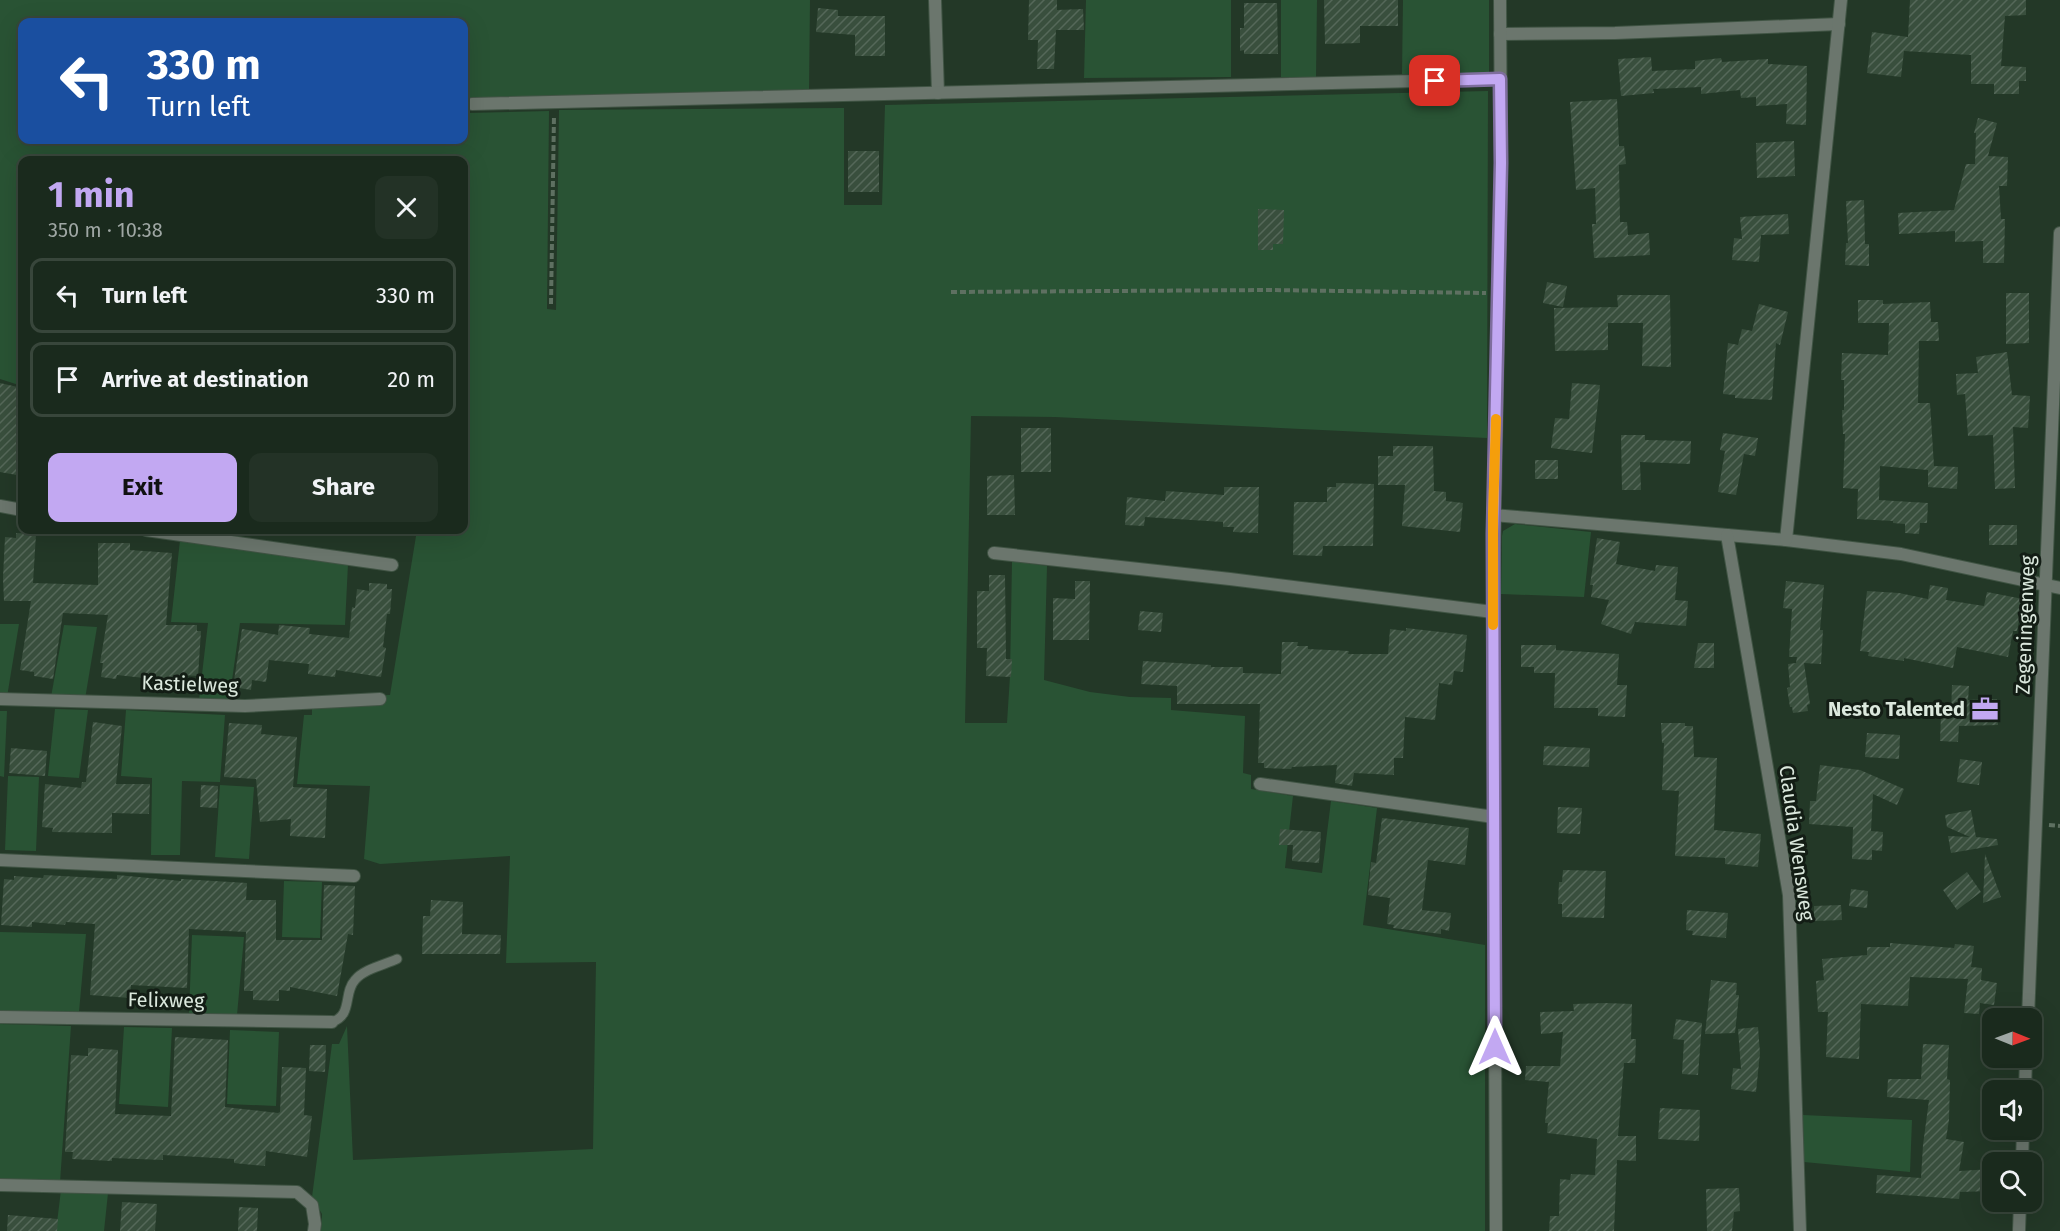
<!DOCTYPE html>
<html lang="en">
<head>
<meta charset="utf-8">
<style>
  :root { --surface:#1a2a1d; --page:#233226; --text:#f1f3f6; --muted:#9fa7a4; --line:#38463b; --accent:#c2a8f2 }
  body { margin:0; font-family:"Fira Sans",sans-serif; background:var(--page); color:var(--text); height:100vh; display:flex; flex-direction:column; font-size:22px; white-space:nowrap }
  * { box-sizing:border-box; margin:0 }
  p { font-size:20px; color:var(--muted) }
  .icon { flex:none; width:33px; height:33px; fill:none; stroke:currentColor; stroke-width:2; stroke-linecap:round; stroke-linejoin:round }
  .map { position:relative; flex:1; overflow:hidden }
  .side { position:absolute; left:18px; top:156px; width:450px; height:378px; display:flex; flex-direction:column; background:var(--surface); border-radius:12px; box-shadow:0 6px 24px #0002,0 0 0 2px var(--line) }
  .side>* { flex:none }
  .hud { position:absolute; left:18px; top:18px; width:450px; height:126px; border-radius:12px; box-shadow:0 6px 24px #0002,0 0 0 2px var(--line); background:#1a4fa0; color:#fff; overflow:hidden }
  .needle { width:39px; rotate:91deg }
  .controls { position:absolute; left:1982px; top:1008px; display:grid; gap:12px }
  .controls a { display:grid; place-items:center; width:60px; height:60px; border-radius:12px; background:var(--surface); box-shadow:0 6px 24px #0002,0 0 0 2px var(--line); font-size:30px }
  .pin { position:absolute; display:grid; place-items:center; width:51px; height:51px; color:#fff; margin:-26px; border-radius:12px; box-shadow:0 3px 9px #0006 }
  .me { position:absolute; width:66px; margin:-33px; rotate:0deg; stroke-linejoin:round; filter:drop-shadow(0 0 4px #0008) }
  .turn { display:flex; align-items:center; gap:21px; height:126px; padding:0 30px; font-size:27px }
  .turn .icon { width:78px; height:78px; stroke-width:2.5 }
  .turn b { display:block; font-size:42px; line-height:51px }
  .round { display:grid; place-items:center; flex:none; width:63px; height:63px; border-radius:12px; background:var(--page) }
  .headline { display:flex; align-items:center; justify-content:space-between; height:102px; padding:0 30px }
  h1 { font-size:36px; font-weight:700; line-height:45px; color:var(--accent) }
  .action { display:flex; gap:12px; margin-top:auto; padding:12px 30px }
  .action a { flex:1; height:69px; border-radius:12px; background:var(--accent); color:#111; font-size:24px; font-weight:700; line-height:69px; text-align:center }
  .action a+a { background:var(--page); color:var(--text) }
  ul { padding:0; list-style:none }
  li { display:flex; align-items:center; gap:18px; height:75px; margin:0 12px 9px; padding:0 18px; border:3px solid var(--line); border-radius:12px }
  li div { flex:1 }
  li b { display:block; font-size:22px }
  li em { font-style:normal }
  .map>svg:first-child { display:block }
</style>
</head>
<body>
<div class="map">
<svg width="2060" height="1231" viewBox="0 0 2060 1231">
  <defs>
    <pattern id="building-hatch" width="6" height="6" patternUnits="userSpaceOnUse" patternTransform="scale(1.5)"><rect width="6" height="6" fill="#394f3d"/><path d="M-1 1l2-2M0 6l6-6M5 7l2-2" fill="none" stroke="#556859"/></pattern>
  </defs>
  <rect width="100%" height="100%" fill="#233827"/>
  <g fill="#295334" fill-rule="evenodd">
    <path d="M0 0H810L809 90 466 98 467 113 549 111 547 309 556 310 559 110 844 108V205H882L885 105 1488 91 1487 438 1055 417 971 416 965 723H1007L1010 676 1012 561 1047 566 1044 680 1090 692 1130 697 1171 698V710L1245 716 1243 773 1251 775V789L1293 796 1285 868 1322 873 1331 801 1377 808 1363 925 1485 945V1231H321L322 1214 312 1197 332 1044H339L347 1026 353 1160 593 1149 596 962 506 963 510 856 380 864 364 859 370 786 297 784 304 715H312V704L334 696 390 695 417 530H464V160H22V386L0 379ZM22 22H464V140H22Z"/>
    <path d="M1086 0H1231V77L1084 78Z"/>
    <path d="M1281 0H1317L1316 77H1281Z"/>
    <path d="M1403 0H1489V75L1402 74Z"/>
    <path d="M1515 524 1591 532 1584 597 1501 594 1502 536 1503 531Z"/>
    <path d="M180 540 348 564 345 625 240 623 229 702 199 700 208 623 171 622Z"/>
    <path d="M0 624H19L7 697H0Z"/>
    <path d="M64 625 97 627 85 699 51 697Z"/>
    <path d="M55 709 88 710 79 778 48 776Z"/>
    <path d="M126 710 225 715 220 782 182 781 180 855H151L152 778 121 776Z"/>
    <path d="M0 711H7L4 777 0 776Z"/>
    <path d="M8 776 39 777 36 851 5 850Z"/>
    <path d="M220 785 254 787 249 859 215 857Z"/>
    <path d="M284 881 322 882 320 938 282 937Z"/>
    <path d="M0 932 86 934 79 1012 0 1011Z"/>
    <path d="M192 935 244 937 237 1015 189 1013Z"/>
    <path d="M0 1024 71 1026 60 1182 0 1180Z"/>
    <path d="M124 1027 172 1028 168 1107 119 1104Z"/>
    <path d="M230 1030 279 1032 276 1106 227 1104Z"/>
    <path d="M1803 1115 1912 1120 1910 1172 1804 1162Z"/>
    <path d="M61 1190 108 1193 104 1231H56Z"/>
  </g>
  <g fill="url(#building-hatch)">
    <path d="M1029 0H1057V10L1083 9 1084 30H1056L1054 69H1037L1038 40H1028Z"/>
    <path d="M1324 0H1398V26H1360V43L1325 44Z"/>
    <path d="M1910 0H2026V15L2005 16 2001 66 2026 67V81H2019V94H1994V84H1971V55L1904 51 1901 77 1867 73 1872 32 1908 37Z"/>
    <path d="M1244 3H1277L1278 54H1244V50L1240 51V28H1244Z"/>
    <path d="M818 8 838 10V16H885V56H855V35L816 32Z"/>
    <path d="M1651 57 1652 71 1695 69V61L1721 58 1722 62 1768 59V64L1807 66 1806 125 1786 124 1787 104 1756 106V97L1741 98 1740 90 1701 94V87L1653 89 1654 93 1621 96 1618 59Z"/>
    <path d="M1617 99 1619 146H1624L1626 164 1619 165 1620 222H1627L1628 235 1649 233 1650 255 1594 258 1592 224H1596L1595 188 1576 190 1570 102Z"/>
    <path d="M1978 118 1997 123 1988 156 2008 157 2007 186H1999L2001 219H2005L2004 263H1983V241L1955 242V231L1899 234 1898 213 1954 210 1966 164H1975L1976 133H1974Z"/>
    <path d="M1794 141 1795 176 1757 178 1756 143Z"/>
    <rect x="848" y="151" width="31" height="41"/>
    <path d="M1864 200 1865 244H1869V266L1845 265 1846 243H1848L1846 201Z"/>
    <path d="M1258 209 1284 210 1283 244H1273V250H1258Z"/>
    <path d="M1788 214 1789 234 1761 235 1759 262 1732 260 1734 238 1742 239 1740 217Z"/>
    <path d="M1547 282 1567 286 1563 307 1543 303Z"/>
    <path d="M2006 293H2029V343L2006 344Z"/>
    <path d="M1617 295H1670L1671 367 1642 366 1643 323H1608V350L1555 351 1554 308 1618 307Z"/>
    <path d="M1858 300H1883V304L1930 302 1931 322H1938L1939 341H1919L1918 403H1930L1934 466 1958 467 1957 489 1928 487V470L1880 466 1879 500 1928 503 1927 523H1920L1919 534 1905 533V524L1893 523V521L1857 519 1858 489 1843 488 1845 434H1843L1842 410H1844V380H1841L1842 353 1888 355 1889 323H1858Z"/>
    <path d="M1759 304 1788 312 1780 345 1776 343 1772 400 1735 398V395L1723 394 1728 343 1738 345 1742 329 1752 331Z"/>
    <path d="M2007 352 2012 395 2030 396 2028 428 2013 427 2015 488 1995 489 1993 435 1968 436 1965 394 1957 395 1956 374 1978 373 1976 357Z"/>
    <path d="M0 383 22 388V476L0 472Z"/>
    <path d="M1572 383 1600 385 1592 453 1551 448 1555 418 1569 419Z"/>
    <rect x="1021" y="428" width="30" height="44"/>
    <path d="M1723 433 1758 438 1755 456 1744 454 1736 495 1718 492 1725 451 1720 450Z"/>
    <path d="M1621 435H1645V440L1691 441 1690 464 1640 462 1641 490H1622Z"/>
    <path d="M1393 446H1433L1434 491 1446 492V501L1463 503 1460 532 1402 526 1405 485H1378V456H1393Z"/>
    <rect x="1535" y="460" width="23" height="19"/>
    <path d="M1014 475 1015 515H987V476Z"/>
    <path d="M1336 483 1374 484 1373 546H1323L1322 556 1293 555 1294 502H1327V487H1336Z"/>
    <path d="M1224 487H1259L1258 533 1233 532 1234 527H1223V522L1145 517 1144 526 1125 525 1127 497 1165 501 1166 491 1224 495Z"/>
    <rect x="1989" y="525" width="28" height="20"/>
    <path d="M16 533 36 534 33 583 98 585V543H130V550L172 553 166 625H197V631H201L198 676 181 675V682L117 675 116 679 101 677 103 663H100L108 615 63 613 53 679 34 676V672L20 670 31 601H4L3 578 5 537 16 538Z"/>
    <path d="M1597 538 1620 542 1616 564 1655 571 1656 565 1678 567 1675 600 1688 601 1686 626 1635 622 1631 634 1601 624 1609 600 1591 597 1593 585H1590Z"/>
    <path d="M989 575H1005L1006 659H1012L1011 677 986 676 987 648H977V591H989Z"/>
    <path d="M1075 581H1090L1089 640H1053V598L1075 599Z"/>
    <path d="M1786 581 1824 585 1820 630H1823L1821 664 1804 663 1810 704 1807 705 1808 711 1793 713 1792 707H1790L1787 688 1790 687 1788 664 1796 663 1797 657H1789L1792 609 1783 608Z"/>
    <path d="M369 583 387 584V589H392L390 614H387L383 647 386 648 381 677 336 670 335 677 308 674 309 664 269 660 266 682 252 680 251 690 233 687 242 629 278 635 279 625 310 628 309 634 349 638 352 607 355 608 357 589 369 591Z"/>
    <path d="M1930 585 1948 588 1946 600 1984 606 1987 592 2023 599 2017 631H2013L2008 657 1957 647 1953 668 1904 658V661L1868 656 1869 652 1860 651 1867 591 1899 593 1928 599Z"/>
    <path d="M1140 611 1163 613 1161 632 1138 630Z"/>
    <path d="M1406 628 1467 635 1463 672 1454 671 1452 685 1439 683 1435 720 1405 717 1403 758H1394V775L1354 773 1352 786 1335 783 1337 765 1292 767 1291 769 1264 768V763H1258L1260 704H1177V686L1141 684 1143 661 1211 665V667H1243V673L1281 674 1282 642H1298L1297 646H1308V649L1349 651 1348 654H1388L1390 629 1406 631Z"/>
    <path d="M1698 643H1714V668H1694Z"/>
    <path d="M1521 645H1556V650L1619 654 1617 685H1627L1625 717 1598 716V708H1554L1555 673H1534V667H1521Z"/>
    <path d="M1952 685 1969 686 1968 700 1997 699 1998 725 1959 726 1958 742 1940 741 1941 714 1951 715Z"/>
    <path d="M93 722 122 726 116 784H150L149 814 112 813V833L52 832 53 828 42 827 45 784 81 788 82 782H86Z"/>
    <path d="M229 723 262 725 261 734 297 737 293 787 327 789 325 838 290 836 291 819 260 822 256 779 224 777Z"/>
    <path d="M1661 723H1685V726H1693L1694 757 1717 758 1714 830 1761 834 1758 867 1725 864V858L1675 856 1679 791 1662 790 1664 743H1662Z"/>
    <path d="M1867 733 1900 735 1899 759 1865 757Z"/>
    <path d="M1544 746 1590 748 1589 767 1543 765Z"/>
    <path d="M11 748 47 751 45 776 9 773Z"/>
    <path d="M1960 759 1982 762 1979 785 1957 782Z"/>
    <path d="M1820 765 1860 770 1904 789 1897 805 1873 794 1871 831 1883 832 1882 851 1872 850V860L1852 859 1853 827 1809 824 1810 801H1816Z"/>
    <path d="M201 785 218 786 217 808 200 807Z"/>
    <path d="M1558 807 1582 808 1580 834 1557 833Z"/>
    <path d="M1971 810 1976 837 1997 839 1998 845 1951 853 1948 836 1970 837 1947 827 1945 815Z"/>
    <path d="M1382 818 1469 828 1465 865 1428 860 1422 910 1451 913 1449 931 1441 929V934L1393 928 1394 925 1387 924 1390 898 1368 895 1371 862 1376 863Z"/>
    <path d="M1280 829 1321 832 1319 863 1292 861 1293 845H1279Z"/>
    <path d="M1985 854 2001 897 1983 903Z"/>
    <path d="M1563 870 1606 871 1604 918 1562 917V904H1558L1559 882H1562Z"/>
    <path d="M1967 872 1981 892 1957 910 1943 890Z"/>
    <path d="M44 875 117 879V875L181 881V879L247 883 246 900H276V940H322L324 885 355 886 353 935 348 934 337 996 290 987V991L279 990V1001L253 1000V991H244L246 932 189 929 187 988 131 985 130 998 90 995 95 924 66 922 65 925 32 922V927L1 925 4 879 14 880V876L43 878Z"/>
    <path d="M1851 889 1868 891 1867 908 1849 906Z"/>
    <path d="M431 900 463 902 462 934 501 935 500 954H422L423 916H430Z"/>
    <path d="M1841 905 1842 920 1814 921V906Z"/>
    <path d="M1687 910 1728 913 1726 938 1692 935 1693 931 1686 930Z"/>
    <path d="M1890 943 1954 948 1955 944 1974 946 1971 967 1982 968 1981 980 1997 983 1994 1005 1980 1003 1979 1014 1964 1013 1968 979 1910 977 1908 1006 1861 1004 1859 1059 1826 1057 1828 1012H1818L1816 981 1824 980 1822 959 1867 955V947H1890Z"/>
    <path d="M1711 980 1737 983 1736 995H1739L1735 1033 1705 1034Z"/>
    <path d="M1605 1003 1632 1004 1631 1039H1636L1635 1063H1624L1618 1136H1636V1161L1617 1160 1614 1231H1549L1550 1216H1559L1560 1179 1570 1180 1571 1174 1595 1175 1597 1139 1547 1133 1548 1123H1545L1549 1082 1525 1080 1526 1066H1560L1563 1032 1541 1034 1540 1012 1574 1011 1573 1004Z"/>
    <path d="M1676 1019 1702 1023 1698 1075 1682 1074 1684 1040 1673 1039Z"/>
    <path d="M1758 1027 1760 1053 1756 1092 1731 1089 1733 1068 1741 1069 1738 1029Z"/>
    <path d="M175 1037 228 1040 225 1107 278 1113 280 1112 282 1067 306 1068 304 1115 312 1116 307 1157 266 1151 265 1166 234 1163V1159L163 1155V1160L112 1158V1161L72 1159 73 1152H65L71 1055 88 1056V1048L118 1050 115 1114 171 1116Z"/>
    <path d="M1923 1044 1949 1045 1947 1079 1950 1080 1949 1120 1946 1139 1964 1142 1959 1171 1992 1169V1191L1960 1192 1959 1199 1876 1193 1877 1175 1921 1178 1923 1145 1929 1100 1887 1097 1888 1079H1921Z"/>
    <path d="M310 1045H326L325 1072 309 1071Z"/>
    <path d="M1660 1108 1700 1110 1699 1141 1658 1139Z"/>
    <path d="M1739 1188 1740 1211 1734 1212 1732 1231H1707L1706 1189Z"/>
    <path d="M122 1202 157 1204 155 1231H120Z"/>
    <path d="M239 1207 258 1208 257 1231H238Z"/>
    <path d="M8 1215 58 1219 57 1231H7Z"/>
  </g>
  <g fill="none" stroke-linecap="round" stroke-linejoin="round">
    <defs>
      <path id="lane" d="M332 1022C353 1015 343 993 355 980 364 969 384 965 397 959"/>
      <g id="street">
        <path d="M935 0 938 93"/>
        <path d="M1500 34 1615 33 1839 24"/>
        <path d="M472 104 1500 79"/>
        <path d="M0 506 22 510"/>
        <path d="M1493 515 1786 540 1901 554 2060 588"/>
        <path d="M146 530 392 565"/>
        <path d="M1727 535 1789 895 1800 1231"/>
        <path d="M1786 540 1841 0"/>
        <path d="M994 553 1230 579 1493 612"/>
        <path d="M0 699 245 706 380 699"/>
        <path d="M1260 784 1494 817"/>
        <path d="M0 860 354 876"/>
        <path d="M0 1017 332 1022"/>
        <path d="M2028 1018 2060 233"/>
        <path d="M2025 1090 2026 1058"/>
        <path d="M2022 1162 2023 1130"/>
        <path d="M0 1185 297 1192 312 1205 315 1224 314 1231"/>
        <path d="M1496 1231 1493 612 1501 163 1500 0"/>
        <path d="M2019 1231 2020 1202"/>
      </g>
    </defs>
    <use href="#lane" stroke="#405444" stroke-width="11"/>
    <use href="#street" stroke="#405444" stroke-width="14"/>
    <g stroke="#5e7061" stroke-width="4" stroke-dasharray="6 3" stroke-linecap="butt">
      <path d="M951 292 1269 290 1486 293"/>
      <path d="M551 304 554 115"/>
      <path d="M2049 825 2060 826"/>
    </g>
    <use href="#lane" stroke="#6b766d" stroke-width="9"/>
    <use href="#street" stroke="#6b766d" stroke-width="12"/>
  </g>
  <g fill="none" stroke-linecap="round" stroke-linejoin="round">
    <defs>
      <path id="route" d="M1435 81 1500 79 1501 163 1493 534 1495 1047"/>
    </defs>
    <use href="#route" stroke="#7e6d9d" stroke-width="15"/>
    <use href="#route" stroke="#c2a8f2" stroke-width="10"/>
    <path stroke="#f59e0b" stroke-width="10" d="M1493 625V514L1496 419"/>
  </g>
  <defs>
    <symbol id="office-bare" viewBox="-9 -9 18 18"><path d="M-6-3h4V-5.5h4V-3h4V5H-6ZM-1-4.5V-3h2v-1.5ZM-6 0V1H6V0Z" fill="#c2a8f2" stroke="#131d15" stroke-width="2.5" paint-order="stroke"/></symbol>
  </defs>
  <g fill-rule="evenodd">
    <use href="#office-bare" x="1966" y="690" width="38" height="38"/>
  </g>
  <g text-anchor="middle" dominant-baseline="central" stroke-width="6" stroke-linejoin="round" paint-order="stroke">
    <g font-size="20" fill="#dbe8dd" stroke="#131d15">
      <text transform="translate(2025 625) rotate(-88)">Zegeningenweg</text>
      <text transform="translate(190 684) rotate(2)">Kastielweg</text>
      <text transform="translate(1797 843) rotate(82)">Claudia Wensweg</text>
      <text transform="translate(166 1000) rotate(1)">Felixweg</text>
    </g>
    <g font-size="20" font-weight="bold" fill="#dbe8dd" stroke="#131d15" text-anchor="end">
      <text x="1965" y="709">Nesto Talented</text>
    </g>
  </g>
</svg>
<div class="controls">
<a><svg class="needle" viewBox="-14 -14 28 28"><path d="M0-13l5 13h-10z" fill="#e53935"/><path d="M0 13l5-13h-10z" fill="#9fa7a4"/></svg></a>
<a><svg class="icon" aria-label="sound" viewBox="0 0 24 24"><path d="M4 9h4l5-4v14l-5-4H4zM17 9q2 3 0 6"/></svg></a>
<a><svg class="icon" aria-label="search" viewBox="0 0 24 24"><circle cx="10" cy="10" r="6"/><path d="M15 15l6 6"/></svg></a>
</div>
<div class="pin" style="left:1435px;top:81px;background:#d93025"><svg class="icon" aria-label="arrive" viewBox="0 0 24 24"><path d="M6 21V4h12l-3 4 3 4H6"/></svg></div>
<svg class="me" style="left:1495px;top:1047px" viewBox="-20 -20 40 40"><path d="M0-17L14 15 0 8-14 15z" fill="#c2a8f2" stroke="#fff" stroke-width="4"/></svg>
<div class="hud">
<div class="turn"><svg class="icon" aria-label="left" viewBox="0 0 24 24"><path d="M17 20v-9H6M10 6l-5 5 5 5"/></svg><div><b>330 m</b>Turn left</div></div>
</div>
<section class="side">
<div class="headline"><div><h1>1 min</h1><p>350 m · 10:38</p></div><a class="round"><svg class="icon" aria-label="close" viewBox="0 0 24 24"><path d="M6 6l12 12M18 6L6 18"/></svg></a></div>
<ul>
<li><svg class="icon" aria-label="left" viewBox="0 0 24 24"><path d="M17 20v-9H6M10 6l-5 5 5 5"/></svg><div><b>Turn left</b></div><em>330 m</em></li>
<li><svg class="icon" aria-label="arrive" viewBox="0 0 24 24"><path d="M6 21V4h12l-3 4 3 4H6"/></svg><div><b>Arrive at destination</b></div><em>20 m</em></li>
</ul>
<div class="action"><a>Exit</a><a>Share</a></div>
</section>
</div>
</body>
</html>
